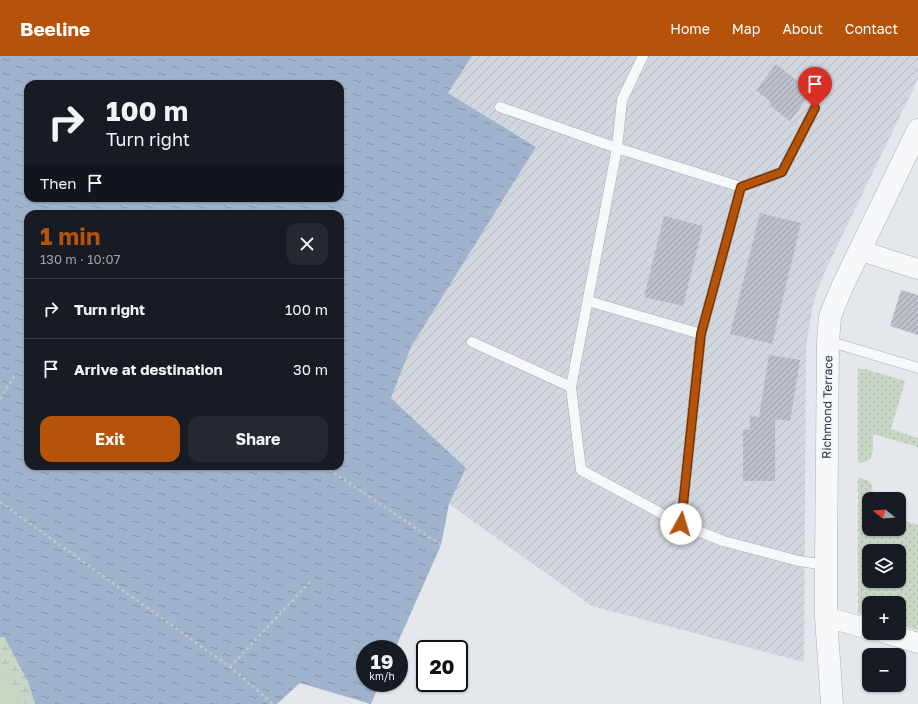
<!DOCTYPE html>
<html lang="en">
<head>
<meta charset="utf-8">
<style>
  :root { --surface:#171b24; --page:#242831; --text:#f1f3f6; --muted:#9ea1a6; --line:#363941; --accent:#b45309 }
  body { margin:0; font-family:"Golos Text",sans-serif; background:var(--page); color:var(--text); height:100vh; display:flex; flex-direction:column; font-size:15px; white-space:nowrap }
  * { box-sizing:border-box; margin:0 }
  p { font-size:13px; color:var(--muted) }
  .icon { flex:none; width:22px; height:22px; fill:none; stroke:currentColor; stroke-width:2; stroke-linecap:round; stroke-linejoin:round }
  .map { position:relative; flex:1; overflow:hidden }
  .details { position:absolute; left:24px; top:154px; width:320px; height:260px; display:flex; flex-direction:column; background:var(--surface); border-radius:12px; box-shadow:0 1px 3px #0004 }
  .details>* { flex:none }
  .banner { position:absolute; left:24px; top:24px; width:320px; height:122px; border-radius:12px; box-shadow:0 1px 3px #0004; background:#171b24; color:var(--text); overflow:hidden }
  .needle { width:26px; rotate:287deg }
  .tools { position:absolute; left:862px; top:436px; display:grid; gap:8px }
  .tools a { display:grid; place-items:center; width:44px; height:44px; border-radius:8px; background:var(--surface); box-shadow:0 1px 3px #0004; font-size:20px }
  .speed { position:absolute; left:356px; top:584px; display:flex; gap:8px; font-size:20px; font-weight:700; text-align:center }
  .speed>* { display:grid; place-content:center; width:52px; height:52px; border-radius:50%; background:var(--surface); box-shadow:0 1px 3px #0004; line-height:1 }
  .speed small { font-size:10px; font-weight:400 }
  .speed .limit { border:2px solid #111; border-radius:6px; background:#fff; color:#111 }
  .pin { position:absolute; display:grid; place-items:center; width:34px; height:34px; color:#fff; margin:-41px -17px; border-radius:50% 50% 50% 0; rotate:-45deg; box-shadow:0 0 4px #0007 }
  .pin .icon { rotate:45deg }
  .me { position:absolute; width:44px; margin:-22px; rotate:6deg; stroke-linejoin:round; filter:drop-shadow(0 0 3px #0008) }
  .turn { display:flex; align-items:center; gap:14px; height:84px; padding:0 16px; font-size:18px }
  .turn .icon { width:52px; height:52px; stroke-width:2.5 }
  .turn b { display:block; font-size:28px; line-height:34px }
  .then { display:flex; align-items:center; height:38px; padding:0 16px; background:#0003; gap:8px; font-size:15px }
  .round { display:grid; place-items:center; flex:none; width:42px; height:42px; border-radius:12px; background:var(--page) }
  .headline { display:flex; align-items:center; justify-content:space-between; height:68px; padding:0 16px }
  h1 { font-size:24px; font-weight:700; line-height:30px; color:var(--accent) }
  .action { display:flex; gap:8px; margin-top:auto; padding:8px 16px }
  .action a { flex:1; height:46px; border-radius:12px; background:var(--accent); color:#fff; font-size:16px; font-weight:700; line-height:46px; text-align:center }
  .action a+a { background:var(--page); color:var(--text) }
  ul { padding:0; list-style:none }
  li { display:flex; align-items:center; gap:12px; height:60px; padding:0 16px; border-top:1px solid var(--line) }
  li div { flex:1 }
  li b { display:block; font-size:15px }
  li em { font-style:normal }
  header { display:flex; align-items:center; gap:24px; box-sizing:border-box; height:56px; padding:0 20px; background:var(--accent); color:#fff }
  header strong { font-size:19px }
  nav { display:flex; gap:22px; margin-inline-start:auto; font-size:14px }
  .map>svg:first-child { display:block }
</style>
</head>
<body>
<header>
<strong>Beeline</strong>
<nav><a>Home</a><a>Map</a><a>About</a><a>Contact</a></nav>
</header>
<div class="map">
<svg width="918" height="648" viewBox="0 0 918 648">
  <defs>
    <pattern id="industrial-furrows" width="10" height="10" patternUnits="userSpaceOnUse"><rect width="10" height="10" fill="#d2d6de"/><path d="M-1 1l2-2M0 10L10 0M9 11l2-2" fill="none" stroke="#b4b8c0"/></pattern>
    <pattern id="grass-dots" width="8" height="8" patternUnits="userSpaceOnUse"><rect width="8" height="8" fill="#c9d6c5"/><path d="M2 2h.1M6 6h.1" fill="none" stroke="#adb8ab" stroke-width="1.8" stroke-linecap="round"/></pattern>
    <pattern id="wetland-marsh" width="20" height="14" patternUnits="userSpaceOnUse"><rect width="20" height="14" fill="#c9d6c5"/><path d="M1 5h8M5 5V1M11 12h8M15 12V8" fill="none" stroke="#adb8ab"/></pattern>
    <pattern id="water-ripples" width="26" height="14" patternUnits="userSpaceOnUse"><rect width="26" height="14" fill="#9fb4cc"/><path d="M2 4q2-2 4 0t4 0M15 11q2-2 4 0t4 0" fill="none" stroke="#8293a7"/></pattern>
    <pattern id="building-hatch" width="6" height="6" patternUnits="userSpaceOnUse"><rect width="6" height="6" fill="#bbc0ca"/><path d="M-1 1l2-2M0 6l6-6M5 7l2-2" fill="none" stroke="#989da6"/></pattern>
  </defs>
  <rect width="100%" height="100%" fill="#e4e7ec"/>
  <path fill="url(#industrial-furrows)" d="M472 0H918V23L829 207 818 232 812 253 806 291 804 606 592 550 449 448 466 412 391 342 411 291 536 91 448 37Z"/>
  <g fill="url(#grass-dots)" fill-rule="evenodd">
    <path d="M858 313H865L905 325 891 373 918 382V391L873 378V393L871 402 867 405 858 407Z"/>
    <path d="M858 421C874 426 872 427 873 443H869V473H899V463L918 469V574L899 569V547H869V560L858 557ZM869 495H899V525H869Z"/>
  </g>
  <path fill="url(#wetland-marsh)" d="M0 581H4L28 626 35 648H0Z"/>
  <path fill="#c9d6c5" d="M0 605 20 648H0Z"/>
  <path fill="url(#water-ripples)" fill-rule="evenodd" d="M0 0H472L448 37 536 91 411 291 391 342 466 412 449 448 441 489 395 593H365V627H380L371 648 300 627 277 648H35L28 626 4 581H0ZM28 28H340V142H28ZM28 158H340V410H28Z"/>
  <g fill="url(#building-hatch)">
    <path d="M776 8 812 36 790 65 769 49 771 46 756 34Z"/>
    <path d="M760 157 801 167 772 288 730 278Z"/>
    <path d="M664 160 703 170 683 250 644 241Z"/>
    <path d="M901 234 918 239V279L890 270Z"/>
    <path d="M769 299 800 304 790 365 775 363V425H743V373L750 374V360L759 361Z"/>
  </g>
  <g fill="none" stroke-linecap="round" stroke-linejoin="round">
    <defs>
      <g id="service">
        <path d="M500 51 617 92 741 131 782 116 815 52"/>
        <path d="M741 131 701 278 681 468 723 485 799 505 826 509"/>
        <path d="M588 245 701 278"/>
        <path d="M828 285 918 312"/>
        <path d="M472 286 571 331 581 414 681 468"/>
        <path d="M571 331 617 92 622 44 643 0"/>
      </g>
      <g id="minor">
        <path d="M859 194 883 202 918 213"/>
        <path d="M826 561 869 573"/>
        <path d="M884 577 918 587"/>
      </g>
      <path id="tertiary" d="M832 648 826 561V509L828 285 830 261 834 250 843 229 918 74"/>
    </defs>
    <use href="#service" stroke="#a9aeb7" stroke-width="11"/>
    <use href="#minor" stroke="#a9aeb7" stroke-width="21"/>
    <use href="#tertiary" stroke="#a9aeb7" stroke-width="23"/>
    <g stroke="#c2c5cb" stroke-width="2.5" stroke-dasharray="3 3" stroke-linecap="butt">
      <path d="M0 343 14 320"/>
      <path d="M324 410 441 489"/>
      <path d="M0 446 230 611 273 648"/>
      <path d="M230 611 310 526"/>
    </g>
    <use href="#service" stroke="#f7f8fa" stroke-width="10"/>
    <use href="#minor" stroke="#f7f8fa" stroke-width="20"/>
    <use href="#tertiary" stroke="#f7f8fa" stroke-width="22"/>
  </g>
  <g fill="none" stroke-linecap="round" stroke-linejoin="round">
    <defs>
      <path id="route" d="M681 468 701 278 741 131 782 116 815 52"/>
    </defs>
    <use href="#route" stroke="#753606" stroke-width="10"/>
    <use href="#route" stroke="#b45309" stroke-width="7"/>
  </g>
  <g text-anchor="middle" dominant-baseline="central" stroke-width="3.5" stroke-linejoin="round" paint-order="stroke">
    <g font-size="12" fill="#2b3445" stroke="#f4f6f9">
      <text transform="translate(827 351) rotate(-89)">Richmond Terrace</text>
    </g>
  </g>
</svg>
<div class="tools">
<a><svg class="needle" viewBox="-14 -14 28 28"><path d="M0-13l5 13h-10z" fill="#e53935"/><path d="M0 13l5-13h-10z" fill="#9ea1a6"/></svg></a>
<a><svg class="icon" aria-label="layers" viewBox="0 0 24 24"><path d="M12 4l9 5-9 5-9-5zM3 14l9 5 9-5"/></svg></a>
<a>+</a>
<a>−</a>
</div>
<div class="speed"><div>19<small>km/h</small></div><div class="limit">20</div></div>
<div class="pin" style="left:815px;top:52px;background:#d93025"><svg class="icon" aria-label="arrive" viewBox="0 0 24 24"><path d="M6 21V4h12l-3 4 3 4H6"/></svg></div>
<svg class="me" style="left:681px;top:468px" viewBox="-20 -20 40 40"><circle r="19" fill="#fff"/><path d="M0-13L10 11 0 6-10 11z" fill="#b45309"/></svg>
<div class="banner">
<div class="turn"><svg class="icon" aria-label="right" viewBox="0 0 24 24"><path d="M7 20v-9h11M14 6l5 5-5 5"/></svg><div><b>100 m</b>Turn right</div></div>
<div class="then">Then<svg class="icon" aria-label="arrive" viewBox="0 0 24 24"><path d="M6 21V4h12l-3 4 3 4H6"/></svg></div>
</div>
<section class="details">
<div class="headline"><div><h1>1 min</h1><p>130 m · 10:07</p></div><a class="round"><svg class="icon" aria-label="close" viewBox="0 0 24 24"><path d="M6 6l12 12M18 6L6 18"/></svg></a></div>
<ul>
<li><svg class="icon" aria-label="right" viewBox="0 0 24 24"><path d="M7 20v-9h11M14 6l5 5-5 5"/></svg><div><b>Turn right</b></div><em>100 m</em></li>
<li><svg class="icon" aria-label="arrive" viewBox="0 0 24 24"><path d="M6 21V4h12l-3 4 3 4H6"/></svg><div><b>Arrive at destination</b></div><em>30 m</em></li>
</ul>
<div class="action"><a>Exit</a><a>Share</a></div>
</section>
</div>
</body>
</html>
